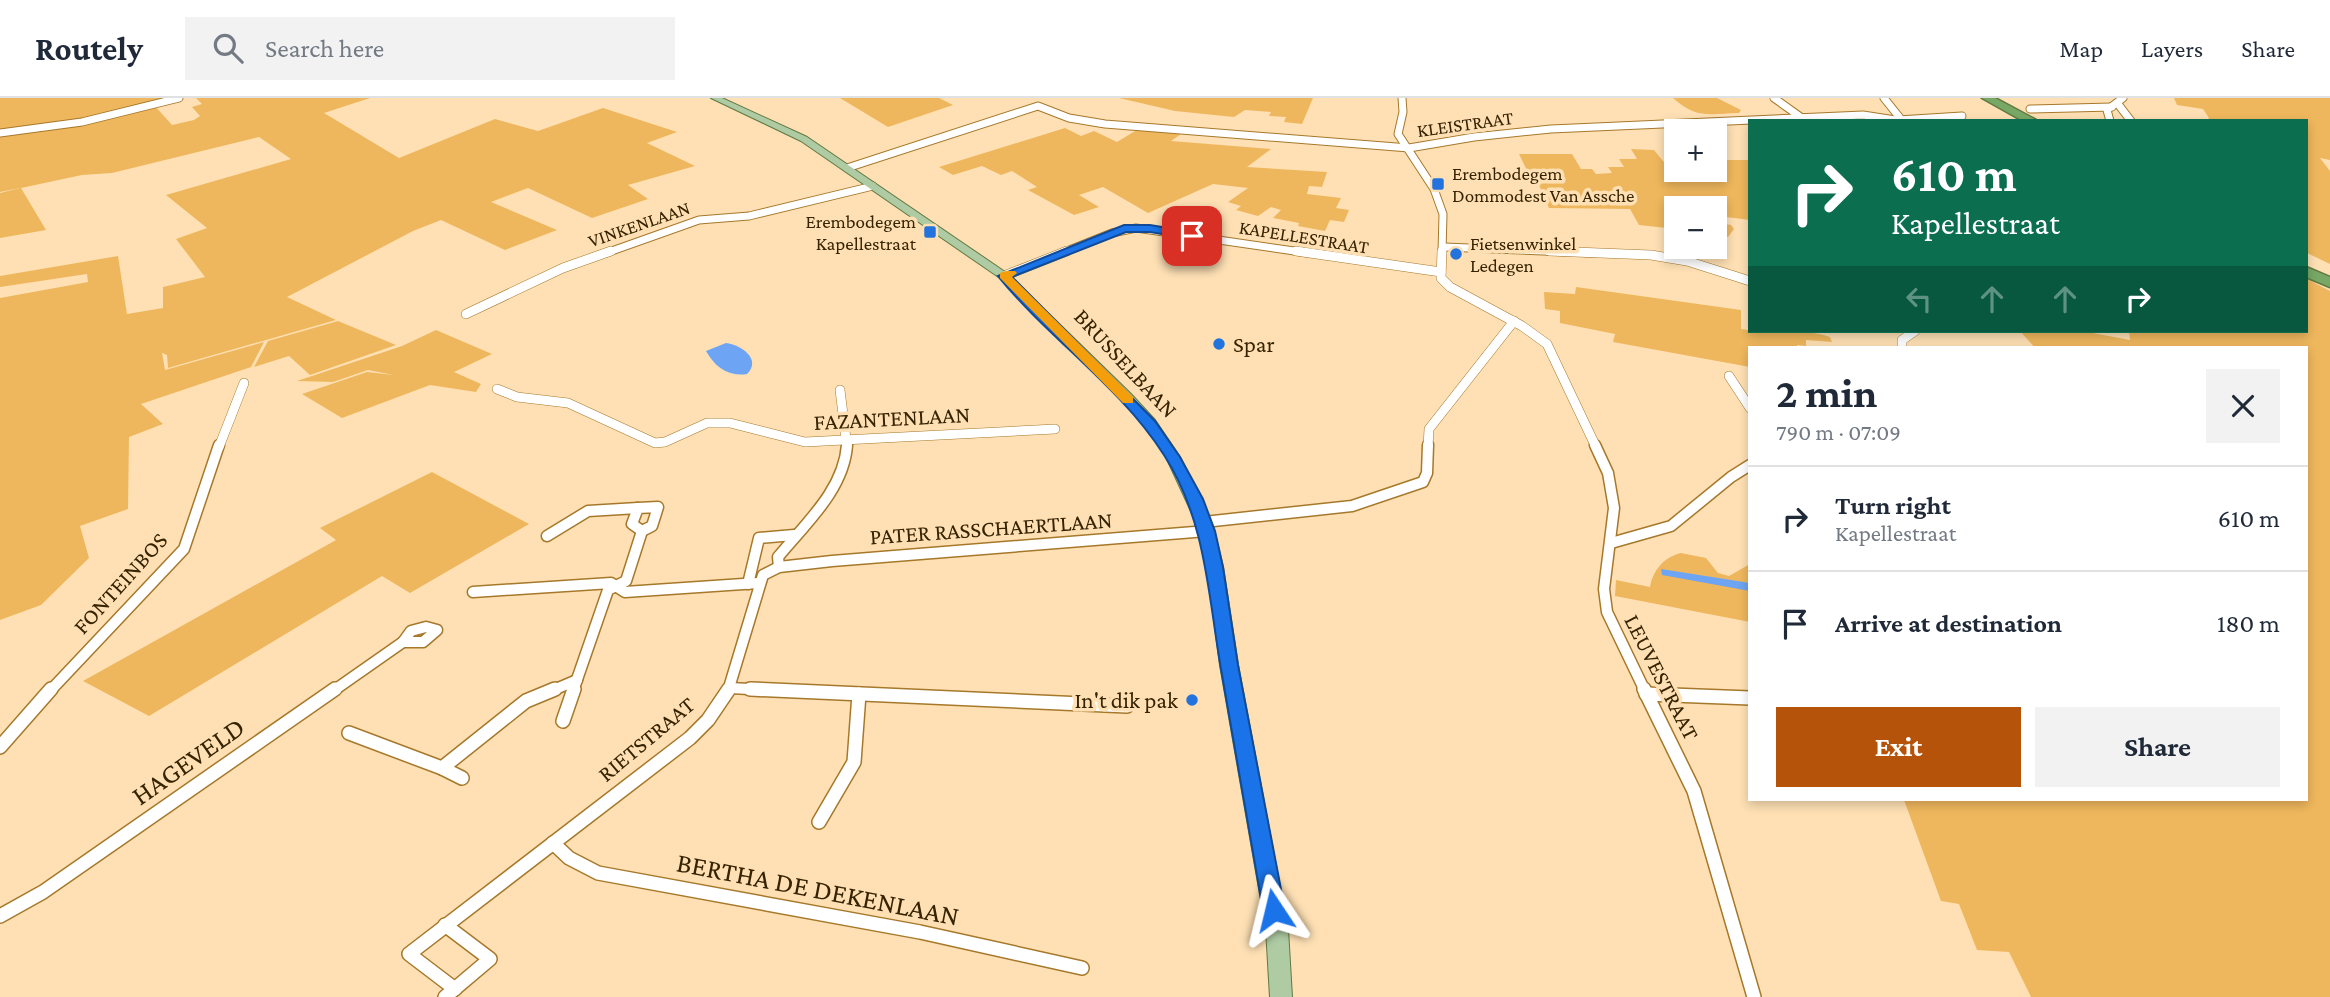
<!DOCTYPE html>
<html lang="en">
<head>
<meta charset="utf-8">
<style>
  :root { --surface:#fff; --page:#f2f2f3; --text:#1f2937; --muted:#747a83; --line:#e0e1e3; --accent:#b45309 }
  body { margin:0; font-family:"Crimson Pro",serif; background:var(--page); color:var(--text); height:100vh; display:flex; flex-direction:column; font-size:26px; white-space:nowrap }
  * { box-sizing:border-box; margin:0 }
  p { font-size:23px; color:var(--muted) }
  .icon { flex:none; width:38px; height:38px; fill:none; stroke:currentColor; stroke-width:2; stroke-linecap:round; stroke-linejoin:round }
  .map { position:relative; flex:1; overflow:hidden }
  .drawer { position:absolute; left:1748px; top:248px; width:560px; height:455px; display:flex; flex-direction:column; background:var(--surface); border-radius:0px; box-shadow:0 4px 10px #0003 }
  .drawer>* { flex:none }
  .hud { position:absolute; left:1748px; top:21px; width:560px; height:214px; border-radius:0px; box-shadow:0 4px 10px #0003; background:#0b6e4f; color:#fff; overflow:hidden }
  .buttons { position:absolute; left:1664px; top:21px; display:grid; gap:14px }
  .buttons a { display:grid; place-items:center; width:63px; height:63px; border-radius:0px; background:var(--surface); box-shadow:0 4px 10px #0003; font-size:35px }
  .pin { position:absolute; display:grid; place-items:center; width:60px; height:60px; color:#fff; margin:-30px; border-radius:14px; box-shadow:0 4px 10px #0006 }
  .me { position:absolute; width:77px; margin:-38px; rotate:350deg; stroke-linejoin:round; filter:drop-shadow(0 0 5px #0008) }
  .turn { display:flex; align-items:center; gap:24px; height:147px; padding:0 28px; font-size:32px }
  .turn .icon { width:91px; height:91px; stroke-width:2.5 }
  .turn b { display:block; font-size:49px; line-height:60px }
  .lanes { display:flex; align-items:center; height:66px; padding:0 28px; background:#0003; justify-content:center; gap:35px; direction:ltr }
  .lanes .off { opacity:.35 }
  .round { display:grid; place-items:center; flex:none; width:74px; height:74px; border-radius:0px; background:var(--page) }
  .head { display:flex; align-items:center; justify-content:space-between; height:119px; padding:0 28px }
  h1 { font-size:42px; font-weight:700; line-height:52px }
  .action { display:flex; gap:14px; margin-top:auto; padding:14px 28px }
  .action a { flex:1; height:80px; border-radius:0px; background:var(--accent); color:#fff; font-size:28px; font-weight:700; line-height:80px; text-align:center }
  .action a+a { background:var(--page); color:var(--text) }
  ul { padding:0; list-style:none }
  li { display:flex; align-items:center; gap:21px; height:105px; padding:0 28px; border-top:2px solid var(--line) }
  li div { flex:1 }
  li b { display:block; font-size:26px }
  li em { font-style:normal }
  header { display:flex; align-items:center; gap:42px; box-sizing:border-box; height:98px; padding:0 35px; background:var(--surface); border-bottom:2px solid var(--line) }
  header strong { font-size:33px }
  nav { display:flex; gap:38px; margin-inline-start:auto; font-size:24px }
  .search { width:490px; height:63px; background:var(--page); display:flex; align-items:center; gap:18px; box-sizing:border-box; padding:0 24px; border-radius:0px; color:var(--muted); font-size:26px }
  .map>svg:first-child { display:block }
</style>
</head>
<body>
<header>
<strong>Routely</strong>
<div class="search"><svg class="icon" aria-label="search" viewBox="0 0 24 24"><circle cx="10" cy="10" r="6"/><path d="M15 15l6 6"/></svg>Search here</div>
<nav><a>Map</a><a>Layers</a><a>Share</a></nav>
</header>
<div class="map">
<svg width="2330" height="899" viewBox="0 0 2330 899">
  <rect width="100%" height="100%" fill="#fee0b4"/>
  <g fill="#efb75d">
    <path d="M0 0H177L154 7 172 27 194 22 200 18 192 9 202 6 196 0H370L324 15 399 60 495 21 538 33 603 10 677 34 647 45 695 68 628 87 648 101 592 120 528 90 491 104 557 132 505 152 441 122 413 133 287 199 336 222 168 270 167 257 162 255 165 272 264 244 251 269 141 306 163 326 129 339 128 411 80 428 89 460 41 507 0 522V200L88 184 87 176 0 189V178L118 158 127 216 163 210V189L205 179 176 141 207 130 166 97 291 61 259 39 112 75 82 77 21 90 46 132 0 140V95L20 90 0 94Z"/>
    <path d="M840 0H939L953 7 888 29Z"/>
    <path d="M1119 0H1313L1302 26 1284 24 1286 19 1269 18 1271 14 1245 12 1234 19 1175 13Z"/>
    <path d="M1673 0H1717L1741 12 1739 15C1709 16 1696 21 1673 0Z"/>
    <path d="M2174 0H2330V62L2320 60 2330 73V166L2307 155 2306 23H2205L2209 20 2203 11 2177 7Z"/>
    <path d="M1065 30 1081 38 1094 33 1117 44 1140 30 1184 34 1171 43 1271 51 1247 69 1327 74 1322 89 1309 88 1307 96 1341 100 1336 110 1349 112 1344 124 1330 122 1325 133 1298 128 1299 125 1273 120 1281 112 1271 109 1258 118 1236 112 1241 108 1228 104 1248 90 1213 86 1148 115 1103 89 1079 97 1099 109 1074 117 1028 92 1037 89 1012 73 1001 77 982 68 953 77 939 69Z"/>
    <path d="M1631 51 1654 52 1676 79H1695L1691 72H1715V62H1750V122L1718 118 1719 125 1731 127 1734 131 1728 139 1715 137V110H1676V131L1639 127 1630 111 1549 110 1539 87H1534L1519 56H1572L1581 71H1592L1596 76 1612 75 1608 69H1624L1619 61H1637Z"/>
    <path d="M2307 181 2330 193V899H2031L2009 854 1977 852 1959 806 1941 803 1904 702H2306V250H2035L2020 233H2082L2130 242 2129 233H2306Z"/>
    <path d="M1576 189 1741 212V231C1770 237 1801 229 1830 239L1832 244 1806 242V248L1797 247 1798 250H1750V269L1613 244 1615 236 1560 225V213L1545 211 1544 194 1575 196Z"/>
    <path d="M338 223 396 247 310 277 289 258 254 269 268 243Z"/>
    <path d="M436 232 492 256 454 274 481 286 476 294 430 287 342 320 302 296 367 274 394 277 368 272 333 284 297 283 402 248Z"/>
    <path d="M432 374 529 426 410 495 382 478 149 618 83 583 336 442 320 430Z"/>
    <path d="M1681 455 1706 460 1718 475 1729 478 1750 466V524L1615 498 1616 482 1650 489C1653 472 1664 459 1681 455Z"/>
  </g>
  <g fill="#6da4f3">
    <path d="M726 245C741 247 762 261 747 276 728 279 715 269 706 253Z"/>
    <path d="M1661 471 1750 485V493L1662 477Z"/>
  </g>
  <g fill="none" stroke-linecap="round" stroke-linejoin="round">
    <defs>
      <g id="street-far3">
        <path d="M1402 0 1403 14 1398 36 1434 91 1443 116 1442 155"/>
        <path d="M1774 0 1802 20"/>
        <path d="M1884 0 1900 20"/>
        <path d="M2118 6 2131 23"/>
        <path d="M2030 11 2112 9"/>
        <path d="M1898 22 1962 18"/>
        <path d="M2110 23 2107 12 2123 0"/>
        <path d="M0 35 82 24 179 0"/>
        <path d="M847 70 1038 8 1069 20 1105 26 1409 50 1474 39 1551 31 1863 17 1902 23"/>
        <path d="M1444 149 1594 155"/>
        <path d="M606 155 699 122 749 118 873 88"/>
        <path d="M1062 155 1112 135 1136 130 1308 155"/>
      </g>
      <g id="street-far2">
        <path d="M1296 153 1441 174"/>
        <path d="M1442 153 1441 180 1450 189 1522 228 1547 246 1596 349"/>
        <path d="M1549 153 1651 157 1687 163 1750 183"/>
        <path d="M1004 178 1067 153"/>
        <path d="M466 216 563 170 611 153"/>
        <path d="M1902 250V242L1915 233"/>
        <path d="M1729 278 1750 310"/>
        <path d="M497 291 517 299 568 305 655 345 665 344 707 325H730L805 344 1055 331"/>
        <path d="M840 292 847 349"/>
        <path d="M219 349 244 285"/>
        <path d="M1428 349 1429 331 1514 223"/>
      </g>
      <g id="street-far1">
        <path d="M1595 347 1608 375 1614 410 1604 491 1607 514 1645 593"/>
        <path d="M658 409 652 428 642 433 632 426 638 410Z"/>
        <path d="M1204 424 1352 408 1423 384 1427 375 1428 347"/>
        <path d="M547 438 588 413 638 410"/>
        <path d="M1611 445 1671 428 1731 379 1750 367"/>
        <path d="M779 469 778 459C805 426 844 392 847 347"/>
        <path d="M748 486 759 440 794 437"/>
        <path d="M473 494 611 485 625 494 758 485"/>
        <path d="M426 529 437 532 423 544H403L411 533Z"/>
        <path d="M730 590 788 593"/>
        <path d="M50 593 184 451 219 347"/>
        <path d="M333 593 403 544"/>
        <path d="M551 593 577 582"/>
        <path d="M573 593 608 492 626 483 642 433"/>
        <path d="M728 593 763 477 779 469 832 463 1207 433"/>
      </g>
      <g id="street">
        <path d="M750 591 1127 608"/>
        <path d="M1644 591 1694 693 1754 899"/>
        <path d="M1646 596 1750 600"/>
        <path d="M563 623 574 591"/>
        <path d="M349 635 442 670 526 603 555 591"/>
        <path d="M0 649 51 591"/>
        <path d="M442 670 462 680"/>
        <path d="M819 724 854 664 859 596"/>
        <path d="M553 745 569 760 598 775 920 834 1082 870"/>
        <path d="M0 818 43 794 335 591"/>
        <path d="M445 827 490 861 445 899"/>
        <path d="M455 891 409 856 690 640 708 622 729 591"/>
      </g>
      <path id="primary" d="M711 0H722L807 39 1008 176 1131 296 1155 322 1180 359 1212 424 1223 469 1238 567 1288 831 1292 899H1270L1266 831 1220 567 1207 469 1196 424 1166 359 1145 328 1121 302 1000 180 801 43Z"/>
      <g id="highway">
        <path d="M1982 0H1995L2038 23H2023Z"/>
        <path d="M2306 169 2330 179V189L2306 179Z"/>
      </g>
    </defs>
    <use href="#street-far3" stroke="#a6782a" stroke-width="9"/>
    <use href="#street-far2" stroke="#a6782a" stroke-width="10"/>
    <use href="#street-far1" stroke="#a6782a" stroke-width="13"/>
    <use href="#street" stroke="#a6782a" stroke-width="16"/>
    <use href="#primary" stroke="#617942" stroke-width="2"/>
    <use href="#highway" stroke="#617942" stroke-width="3"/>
    <use href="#street-far3" stroke="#fff" stroke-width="7"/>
    <use href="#street-far2" stroke="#fff" stroke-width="9"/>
    <use href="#street-far1" stroke="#fff" stroke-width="10"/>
    <use href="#street" stroke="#fff" stroke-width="13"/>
    <use href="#primary" fill="#aecba3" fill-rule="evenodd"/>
    <use href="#highway" fill="#78a865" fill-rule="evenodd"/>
  </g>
  <path fill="#1a73e8" stroke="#114b97" stroke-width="2" d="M1124 127H1150L1192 134 1198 138 1192 141 1150 134H1126L1012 179 1155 323 1180 359 1203 401 1215 433 1223 469 1238 567 1285 812 1282 818 1274 821 1267 818 1263 812C1249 731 1235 651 1221 571 1208 496 1206 422 1164 357 1120 288 1049 241 998 178Z"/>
  <path fill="#f59e0b" d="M1006 173H1015L1017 175 1012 179 1133 299V305H1123L1000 180V175Z"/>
  <g fill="#2273de" stroke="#fee0b4" stroke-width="2.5">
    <rect x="1431" y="79" width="14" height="14" rx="3.5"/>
    <rect x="923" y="127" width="14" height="14" rx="3.5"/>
    <circle cx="1456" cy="156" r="7"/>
    <circle cx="1219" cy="246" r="7"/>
    <circle cx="1192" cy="602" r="7"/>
  </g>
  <g text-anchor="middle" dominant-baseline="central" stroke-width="7" stroke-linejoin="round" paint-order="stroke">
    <g font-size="19" fill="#362302" stroke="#fee0b4">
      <text transform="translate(1465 26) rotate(-8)">KLEISTRAAT</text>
      <text transform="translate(639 126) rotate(-19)">VINKENLAAN</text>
      <text transform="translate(1304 139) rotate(9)">KAPELLESTRAAT</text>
    </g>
    <g font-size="19" fill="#362302" stroke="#fee0b4" text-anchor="start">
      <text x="1452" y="75">Erembodegem<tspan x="1452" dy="22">Dommodest Van Assche</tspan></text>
      <text x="916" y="123" text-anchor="end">Erembodegem<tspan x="916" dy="22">Kapellestraat</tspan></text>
      <text x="1470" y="145">Fietsenwinkel<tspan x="1470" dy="22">Ledegen</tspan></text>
    </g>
    <g font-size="23" fill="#362302" stroke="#fee0b4" text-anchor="start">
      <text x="1233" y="246">Spar</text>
      <text x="1178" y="602" text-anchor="end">In't dik pak</text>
    </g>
    <g font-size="23" fill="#362302" stroke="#fee0b4">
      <text transform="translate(1126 265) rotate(47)">BRUSSELBAAN</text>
      <text transform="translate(892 320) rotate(-3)">FAZANTENLAAN</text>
      <text transform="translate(991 430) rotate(-4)">PATER RASSCHAERTLAAN</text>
      <text transform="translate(120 485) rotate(-48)">FONTEINBOS</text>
      <text transform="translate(1662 579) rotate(63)">LEUVESTRAAT</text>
      <text transform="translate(646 641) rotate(-40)">RIETSTRAAT</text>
    </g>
    <g font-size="28" fill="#362302" stroke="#fee0b4">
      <text transform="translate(188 663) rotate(-35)">HAGEVELD</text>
      <text transform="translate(818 791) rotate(11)">BERTHA DE DEKENLAAN</text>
    </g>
  </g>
</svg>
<div class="buttons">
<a>+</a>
<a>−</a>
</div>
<div class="pin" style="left:1192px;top:138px;background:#d93025"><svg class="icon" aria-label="arrive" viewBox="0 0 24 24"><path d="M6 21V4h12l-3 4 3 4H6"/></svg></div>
<svg class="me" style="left:1274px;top:812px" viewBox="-20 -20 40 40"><path d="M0-17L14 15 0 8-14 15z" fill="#1a73e8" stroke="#fff" stroke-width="4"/></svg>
<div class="hud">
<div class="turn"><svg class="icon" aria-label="right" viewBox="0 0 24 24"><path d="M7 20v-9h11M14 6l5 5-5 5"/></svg><div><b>610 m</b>Kapellestraat</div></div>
<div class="lanes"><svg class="icon off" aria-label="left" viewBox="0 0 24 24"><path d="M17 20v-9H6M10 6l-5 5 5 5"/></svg><svg class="icon off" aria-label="ahead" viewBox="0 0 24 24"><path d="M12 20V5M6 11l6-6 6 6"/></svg><svg class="icon off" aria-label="ahead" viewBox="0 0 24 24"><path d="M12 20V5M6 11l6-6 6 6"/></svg><svg class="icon" aria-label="right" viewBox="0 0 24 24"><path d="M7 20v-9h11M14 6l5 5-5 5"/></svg></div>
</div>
<section class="drawer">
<div class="head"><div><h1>2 min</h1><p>790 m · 07:09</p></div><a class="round"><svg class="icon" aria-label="close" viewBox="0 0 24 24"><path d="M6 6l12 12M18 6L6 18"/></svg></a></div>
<ul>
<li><svg class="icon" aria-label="right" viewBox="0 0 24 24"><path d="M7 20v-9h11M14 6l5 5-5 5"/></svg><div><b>Turn right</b><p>Kapellestraat</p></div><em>610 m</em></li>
<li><svg class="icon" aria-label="arrive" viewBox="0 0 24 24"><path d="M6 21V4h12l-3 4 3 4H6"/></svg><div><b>Arrive at destination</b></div><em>180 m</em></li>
</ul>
<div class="action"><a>Exit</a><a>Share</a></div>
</section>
</div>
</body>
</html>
